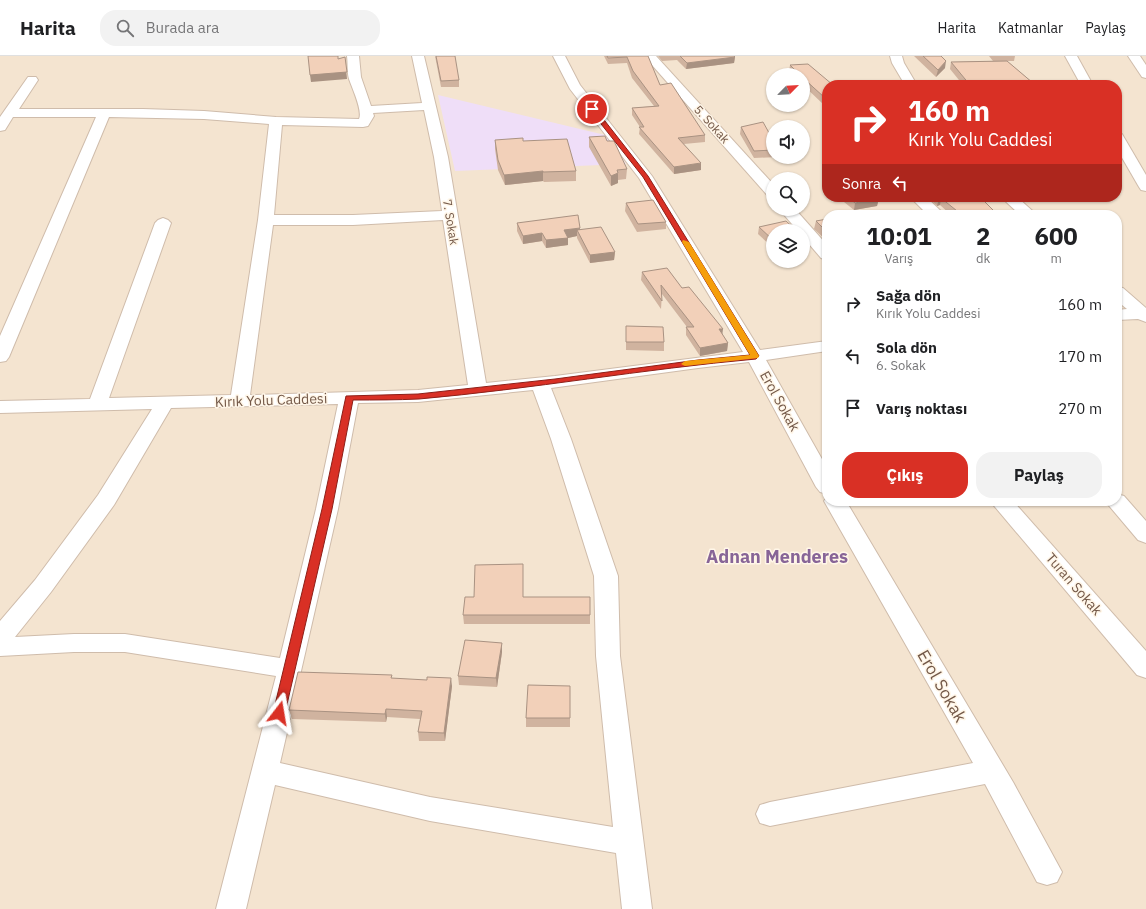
<!DOCTYPE html>
<html lang="tr">
<head>
<meta charset="utf-8">
<style>
  :root { --surface:#fff; --page:#f2f2f2; --text:#202124; --muted:#757577; --line:#e0e0e0; --accent:#d93025 }
  body { margin:0; font-family:"IBM Plex Sans",sans-serif; background:var(--page); color:var(--text); height:100vh; display:flex; flex-direction:column; font-size:15px; white-space:nowrap }
  * { box-sizing:border-box; margin:0 }
  p { font-size:13px; color:var(--muted) }
  .icon { flex:none; width:22px; height:22px; fill:none; stroke:currentColor; stroke-width:2; stroke-linecap:round; stroke-linejoin:round }
  .map { position:relative; flex:1; overflow:hidden }
  .panel { position:absolute; left:822px; top:154px; width:300px; height:296px; display:flex; flex-direction:column; background:var(--surface); border-radius:16px; box-shadow:0 1px 3px #0004 }
  .panel>* { flex:none }
  .hud { position:absolute; left:822px; top:24px; width:300px; height:122px; border-radius:16px; box-shadow:0 1px 3px #0004; background:#d93025; color:#fff; overflow:hidden }
  .needle { width:26px; rotate:66deg }
  .controls { position:absolute; left:766px; top:12px; display:grid; gap:8px }
  .controls a { display:grid; place-items:center; width:44px; height:44px; border-radius:50%; background:var(--surface); box-shadow:0 1px 3px #0004; font-size:20px }
  .pin { position:absolute; display:grid; place-items:center; width:34px; height:34px; color:#fff; margin:-17px; border:2px solid #fff; border-radius:50%; box-shadow:0 1px 4px #0007 }
  .me { position:absolute; width:44px; margin:-22px; rotate:14deg; stroke-linejoin:round; filter:drop-shadow(0 0 3px #0008) }
  .turn { display:flex; align-items:center; gap:14px; height:84px; padding:0 20px; font-size:18px }
  .turn .icon { width:52px; height:52px; stroke-width:2.5 }
  .turn b { display:block; font-size:28px; line-height:34px }
  .then { display:flex; align-items:center; height:38px; padding:0 20px; background:#0003; gap:8px; font-size:15px }
  .eta { display:flex; justify-content:space-evenly; align-items:center; height:68px; text-align:center }
  .eta b { font-size:24px; font-weight:700; line-height:28px }
  .primary-button { display:flex; gap:8px; margin-top:auto; padding:8px 20px }
  .primary-button a { flex:1; height:46px; border-radius:16px; background:var(--accent); color:#fff; font-size:16px; font-weight:700; line-height:46px; text-align:center }
  .primary-button a+a { background:var(--page); color:var(--text) }
  ul { padding:0; list-style:none }
  li { display:flex; align-items:center; gap:12px; height:52px; padding:0 20px }
  li div { flex:1 }
  li b { display:block; font-size:15px }
  li em { font-style:normal }
  header { display:flex; align-items:center; gap:24px; box-sizing:border-box; height:56px; padding:0 20px; background:var(--surface); border-bottom:1px solid var(--line) }
  header strong { font-size:19px }
  nav { display:flex; gap:22px; margin-inline-start:auto; font-size:14px }
  .search { width:280px; height:36px; background:var(--page); display:flex; align-items:center; gap:10px; box-sizing:border-box; padding:0 14px; border-radius:16px; color:var(--muted); font-size:15px }
  .map>svg:first-child { display:block }
</style>
</head>
<body>
<header>
<strong>Harita</strong>
<div class="search"><svg class="icon" aria-label="search" viewBox="0 0 24 24"><circle cx="10" cy="10" r="6"/><path d="M15 15l6 6"/></svg>Burada ara</div>
<nav><a>Harita</a><a>Katmanlar</a><a>Paylaş</a></nav>
</header>
<div class="map">
<svg width="1146" height="853" viewBox="0 0 1146 853">
  <rect width="100%" height="100%" fill="#fcf2e2"/>
  <path fill="#f4e4d0" fill-rule="evenodd" d="M0 0H1146V853H0ZM773 19H803V49H773ZM827 29H1117V141H827ZM773 71H803V101H773ZM773 123H803V153H773ZM827 159H1117V445H827ZM773 175H803V205H773Z"/>
  <path fill="#efdef8" d="M438 39 605 79 626 108 455 115Z"/>
  <g fill="none" stroke-linecap="round" stroke-linejoin="round">
    <defs>
      <g id="minor">
        <path d="M347 0H359L361 21 371 50 422 47 412 0H424L448 101 486 327 555 320 743 296 639 122 570 33 553 0H565L580 29 652 120 760 294 827 285V295L766 304 827 412V438L820 436 816 431 749 306 698 312 551 332 571 383 618 520 620 600 652 853H622L616 797 430 765 275 729 246 853H216L276 620 125 596H74L0 600V565L35 524 98 439 152 353 0 357V345L90 343 155 167 158 164 163 162 168 164 171 167 109 342 231 339 258 164 269 68 204 63 109 61 9 301 6 305 0 306V280L96 61H13L5 74 0 75V61L28 21H36L38 24 19 53H143L204 55 276 61 359 63C363 55 352 32 349 23 347 16 348 7 347 0ZM424 54 434 101 442 155 353 159H274L282 69 363 71 368 70 374 60 373 57ZM443 164 468 329 418 334 250 339 273 169H353ZM533 334 551 383 594 520 596 600 613 771 430 741 280 707 338 453 358 347 418 346ZM338 348 316 453 280 602 125 578H74L15 581 51 536 114 449 171 352Z"/>
        <path d="M644 0H656L773 128V141L768 140Z"/>
        <path d="M890 0H902L904 7 917 29H905L892 7Z"/>
        <path d="M1065 0H1077L1093 29H1081Z"/>
        <path d="M1128 0H1140L1146 9V22L1142 21Z"/>
        <path d="M1117 77 1122 78 1146 119V135L1141 134 1139 131 1117 93Z"/>
        <path d="M910 141H926L945 159H928Z"/>
        <path d="M1001 141H1017L1037 159H1020Z"/>
        <path d="M779 153H795L827 189V204L821 202 803 181V175H798Z"/>
        <path d="M1117 231 1123 232 1146 252V266L1138 263 1117 264V254L1127 253 1117 245Z"/>
        <path d="M1117 438 1124 440 1146 465V487L1138 484 1105 445H1117Z"/>
        <path d="M827 441V445H846L1013 726 1062 816 1057 826 1047 829 1037 826 985 728 770 770 760 767 756 758 760 749 770 746 973 707 824 445Z"/>
        <path d="M990 445H1013L1146 595V622L1137 619Z"/>
      </g>
    </defs>
    <use href="#minor" stroke="#cfbcab" stroke-width="2"/>
    <use href="#minor" fill="#fff" fill-rule="evenodd"/>
  </g>
  <g fill="#d0b39f">
    <path d="M435 0 459 24V31H441L436 5Z"/>
    <path d="M604 0H648L660 29 705 79V86L684 88 701 114 674 118 639 78 640 71 632 59V52L654 50 632 22 627 7 608 8Z"/>
    <path d="M658 0H734L735 1 734 7 686 13 677 4 662 5Z"/>
    <path d="M914 0H941L945 12 936 21Z"/>
    <path d="M989 0H1015L1014 5H1007L1033 27V29H963L950 13 951 6 993 5Z"/>
    <path d="M790 9 827 29V48H823L803 29V19H792L789 16Z"/>
    <path d="M741 71 773 84V101H778L754 102 740 78Z"/>
    <path d="M589 81 607 85 627 113 626 123 618 124V127L611 130 589 91Z"/>
    <path d="M495 84 523 85 576 115V125L544 126 543 125 505 129 498 114 495 93Z"/>
    <path d="M839 141H877L879 142 877 150 854 154 839 142Z"/>
    <path d="M928 141H983L982 144 998 159H951L940 149 937 150Z"/>
    <path d="M626 147 666 166V173L637 176 625 155Z"/>
    <path d="M827 163V185L814 173 816 165Z"/>
    <path d="M517 167 580 174 615 196 614 204 590 207 577 182V180L568 182V189L546 192 542 185 523 188 517 175Z"/>
    <path d="M759 171 773 175V192L758 178Z"/>
    <path d="M642 216 682 232 722 278 728 287 727 295 700 300 686 279V271H687L662 238 661 253 641 224Z"/>
    <path d="M626 270 664 286V295L626 294Z"/>
    <path d="M523 541 590 559V568H464L463 559Z"/>
    <path d="M502 587V596L497 631 459 629 458 620Z"/>
    <path d="M392 622 452 630 445 685H419L418 676 420 663 387 661 386 666 292 663 289 654Z"/>
    <path d="M570 630V671H526V662Z"/>
  </g>
  <g fill="#a99282">
    <path d="M345 1 347 23 311 26 310 19Z"/>
    <path d="M735 1 734 7 686 13 687 7Z"/>
    <path d="M946 5 945 12 936 21 938 14Z"/>
    <path d="M701 107V114L674 118V111Z"/>
    <path d="M543 115V125L505 129 504 119Z"/>
    <path d="M618 117V127L611 130V120Z"/>
    <path d="M879 142 877 150 854 154 855 147Z"/>
    <path d="M939 142H941L940 149 937 150Z"/>
    <path d="M580 172V179L577 174V180L568 182V189L546 192V184L564 174Z"/>
    <path d="M542 177V185L523 188V180Z"/>
    <path d="M615 196 614 204 590 207V199Z"/>
    <path d="M719 273H723L722 281Z"/>
    <path d="M728 287 727 295 700 300V292Z"/>
    <path d="M502 587V596L497 631 496 622Z"/>
    <path d="M451 622 452 630 445 685 444 677Z"/>
    <path d="M386 653 387 661 386 666 385 658Z"/>
  </g>
  <g fill="#f2d0b9" stroke="#a99282">
    <path d="M308 0H338V3L345 1 347 16 310 19Z"/>
    <path d="M436 0H455L459 24 441 25Z"/>
    <path d="M607 0H648L660 29 671 27 705 79 678 82 701 107 674 111 639 71H644L632 52 659 50 633 15 627 1 608 2Z"/>
    <path d="M680 0H734L735 1 687 7Z"/>
    <path d="M923 0H941L946 5 938 14Z"/>
    <path d="M1007 5 1033 27H1029L1031 29H970L951 6Z"/>
    <path d="M808 8 833 29H827V41H824L803 22V19H800L790 9Z"/>
    <path d="M763 66 773 84V94L754 95 741 71Z"/>
    <path d="M605 80 607 85H614L627 113 617 114 618 117 611 120 589 81Z"/>
    <path d="M523 82V85L567 83 576 115 543 116V115L504 119 498 104 495 84Z"/>
    <path d="M848 141H877L879 142 855 147Z"/>
    <path d="M938 141H980L998 159H962L941 142H939Z"/>
    <path d="M653 144 666 166 638 168 626 147Z"/>
    <path d="M578 159 580 172 564 174 568 182 546 184 542 177 523 180 517 167Z"/>
    <path d="M827 163V176L816 165Z"/>
    <path d="M786 165 797 175H773V184L759 171Z"/>
    <path d="M601 171 615 196 590 199 577 174Z"/>
    <path d="M667 212 682 232 689 231 723 273H719L728 287 700 292 686 271H694L661 229 662 245 642 216Z"/>
    <path d="M626 270 663 271 664 286H626Z"/>
    <path d="M523 508V541H590V559H463L465 541H474L475 509Z"/>
    <path d="M465 584 502 587 496 622 458 620Z"/>
    <path d="M298 616 392 619 391 622 427 624V621L451 622 444 677 418 676 422 655 386 653 385 658 289 654Z"/>
    <path d="M528 629 570 630V662H526Z"/>
  </g>
  <path fill="#d93025" stroke="#8d1f18" d="M590 51H594L648 120 759 300 756 303C643 313 532 333 419 343 397 344 375 344 353 344L332 453 285 657 283 660 279 661 275 660 273 657 322 453 346 340 418 338 555 323 698 304 750 299 643 121 590 54Z"/>
  <path fill="#f59e0b" d="M683 184 689 186 759 300 758 302 685 310 681 308 685 305 750 299 682 186Z"/>
  <g text-anchor="middle" dominant-baseline="central" stroke-width="3" stroke-linejoin="round" paint-order="stroke">
    <g font-size="12" fill="#735848" stroke="#fff6e8">
      <text transform="translate(712 68) rotate(48)">5. Sokak</text>
      <text transform="translate(451 166) rotate(81)">7. Sokak</text>
    </g>
    <g font-size="14" fill="#735848" stroke="#fff6e8">
      <text transform="translate(271 344) rotate(-2)">Kırık Yolu Caddesi</text>
      <text transform="translate(780 345) rotate(61)">Erol Sokak</text>
      <text transform="translate(1074 528) rotate(49)">Turan Sokak</text>
    </g>
    <g font-size="17" fill="#735848" stroke="#fff6e8">
      <text transform="translate(942 630) rotate(60)">Erol Sokak</text>
    </g>
    <g font-size="18" font-weight="bold" fill="#876497" stroke="#fff6e8">
      <text x="777" y="500">Adnan Menderes</text>
    </g>
  </g>
</svg>
<div class="controls">
<a><svg class="needle" viewBox="-14 -14 28 28"><path d="M0-13l5 13h-10z" fill="#e53935"/><path d="M0 13l5-13h-10z" fill="#757577"/></svg></a>
<a><svg class="icon" aria-label="sound" viewBox="0 0 24 24"><path d="M4 9h4l5-4v14l-5-4H4zM17 9q2 3 0 6"/></svg></a>
<a><svg class="icon" aria-label="search" viewBox="0 0 24 24"><circle cx="10" cy="10" r="6"/><path d="M15 15l6 6"/></svg></a>
<a><svg class="icon" aria-label="layers" viewBox="0 0 24 24"><path d="M12 4l9 5-9 5-9-5zM3 14l9 5 9-5"/></svg></a>
</div>
<div class="pin" style="left:592px;top:53px;background:#d93025"><svg class="icon" aria-label="arrive" viewBox="0 0 24 24"><path d="M6 21V4h12l-3 4 3 4H6"/></svg></div>
<svg class="me" style="left:279px;top:657px" viewBox="-20 -20 40 40"><path d="M0-17L14 15 0 8-14 15z" fill="#d93025" stroke="#fff" stroke-width="4"/></svg>
<div class="hud">
<div class="turn"><svg class="icon" aria-label="right" viewBox="0 0 24 24"><path d="M7 20v-9h11M14 6l5 5-5 5"/></svg><div><b>160 m</b>Kırık Yolu Caddesi</div></div>
<div class="then">Sonra<svg class="icon" aria-label="left" viewBox="0 0 24 24"><path d="M17 20v-9H6M10 6l-5 5 5 5"/></svg></div>
</div>
<section class="panel">
<div class="eta">
<div><b>10:01</b><p>Varış</p></div>
<div><b>2</b><p>dk</p></div>
<div><b>600</b><p>m</p></div>
</div>
<ul>
<li><svg class="icon" aria-label="right" viewBox="0 0 24 24"><path d="M7 20v-9h11M14 6l5 5-5 5"/></svg><div><b>Sağa dön</b><p>Kırık Yolu Caddesi</p></div><em>160 m</em></li>
<li><svg class="icon" aria-label="left" viewBox="0 0 24 24"><path d="M17 20v-9H6M10 6l-5 5 5 5"/></svg><div><b>Sola dön</b><p>6. Sokak</p></div><em>170 m</em></li>
<li><svg class="icon" aria-label="arrive" viewBox="0 0 24 24"><path d="M6 21V4h12l-3 4 3 4H6"/></svg><div><b>Varış noktası</b></div><em>270 m</em></li>
</ul>
<div class="primary-button"><a>Çıkış</a><a>Paylaş</a></div>
</section>
</div>
</body>
</html>
